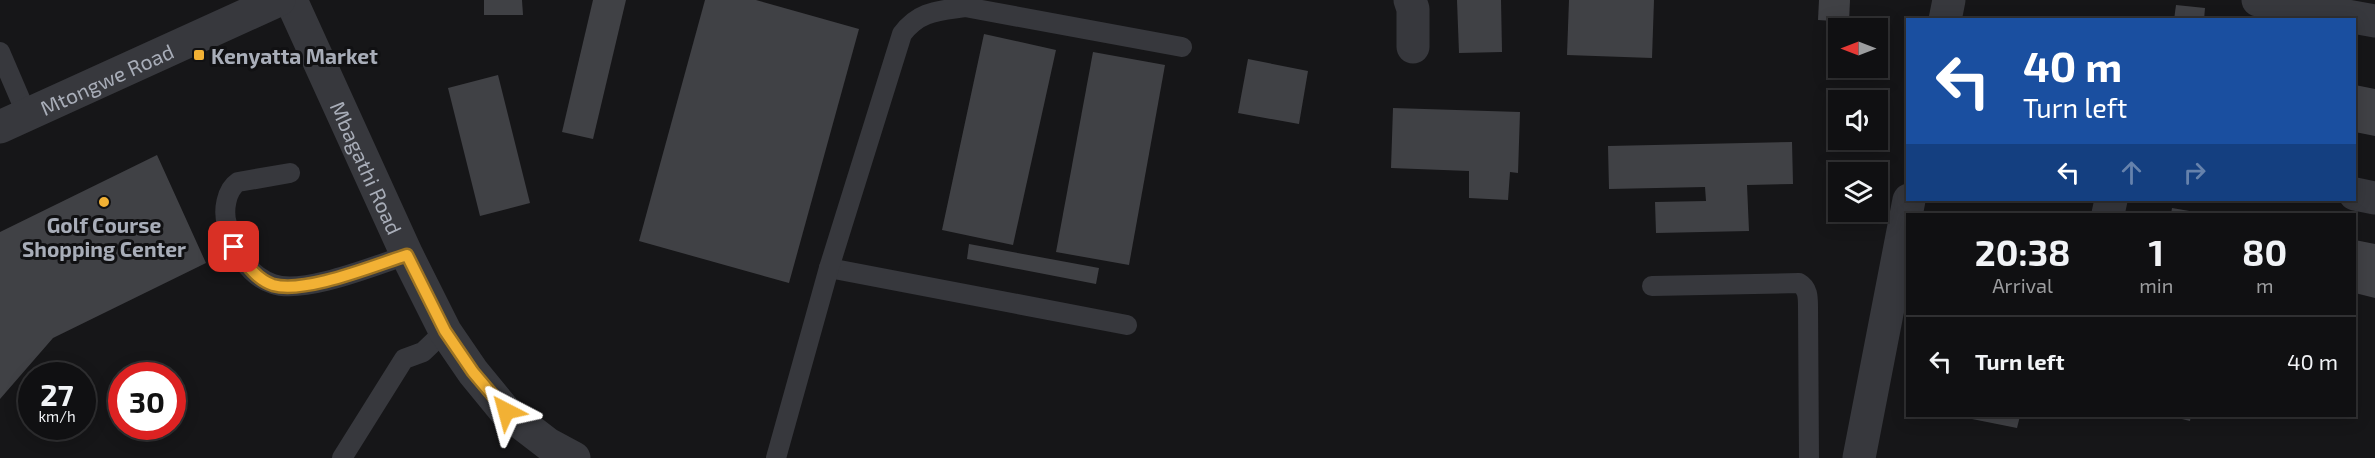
<!DOCTYPE html>
<html lang="en">
<head>
<meta charset="utf-8">
<style>
  :root { --surface:#101012; --page:#1e1e20; --text:#f1f3f6; --muted:#9c9d9f; --line:#303032 }
  body { margin:0; font-family:"Exo 2",sans-serif; background:var(--page); color:var(--text); height:100vh; display:flex; flex-direction:column; font-size:22px; white-space:nowrap }
  * { box-sizing:border-box; margin:0 }
  p { font-size:20px; color:var(--muted) }
  .icon { flex:none; width:33px; height:33px; fill:none; stroke:currentColor; stroke-width:2; stroke-linecap:round; stroke-linejoin:round }
  .map { position:relative; flex:1; overflow:hidden }
  .details { position:absolute; left:1906px; top:213px; width:450px; height:204px; display:flex; flex-direction:column; background:var(--surface); border-radius:0px; box-shadow:0 3px 15px #0003,0 0 0 2px var(--line) }
  .details>* { flex:none }
  .banner { position:absolute; left:1906px; top:18px; width:450px; height:183px; border-radius:0px; box-shadow:0 3px 15px #0003,0 0 0 2px var(--line); background:#1a4fa0; color:#fff; overflow:hidden }
  .needle { width:39px; rotate:270deg }
  .buttons { position:absolute; left:1828px; top:18px; display:grid; gap:12px }
  .buttons a { display:grid; place-items:center; width:60px; height:60px; border-radius:0px; background:var(--surface); box-shadow:0 3px 15px #0003,0 0 0 2px var(--line); font-size:30px }
  .speed { position:absolute; left:18px; top:362px; display:flex; gap:12px; font-size:30px; font-weight:700; text-align:center }
  .speed>* { display:grid; place-content:center; width:78px; height:78px; border-radius:50%; background:var(--surface); box-shadow:0 3px 15px #0003,0 0 0 2px var(--line); line-height:1 }
  .speed small { font-size:15px; font-weight:400 }
  .speed .limit { border:9px solid #d22; background:#fff; color:#111 }
  .pin { position:absolute; display:grid; place-items:center; width:51px; height:51px; color:#fff; margin:-26px; border-radius:12px; box-shadow:0 3px 9px #0006 }
  .me { position:absolute; width:66px; margin:-33px; rotate:321deg; stroke-linejoin:round; filter:drop-shadow(0 0 4px #0008) }
  .turn { display:flex; align-items:center; gap:21px; height:126px; padding:0 18px; font-size:27px }
  .turn .icon { width:78px; height:78px; stroke-width:2.5 }
  .turn b { display:block; font-size:42px; line-height:51px }
  .lanes { display:flex; align-items:center; height:57px; padding:0 18px; background:#0003; justify-content:center; gap:30px; direction:ltr }
  .lanes .off { opacity:.35 }
  .eta { display:flex; justify-content:space-evenly; align-items:center; height:102px; text-align:center }
  .eta b { font-size:36px; font-weight:700; line-height:42px }
  ul { padding:0; list-style:none }
  li { display:flex; align-items:center; gap:18px; height:90px; padding:0 18px; border-top:2px solid var(--line) }
  li div { flex:1 }
  li b { display:block; font-size:22px }
  li em { font-style:normal }
  .map>svg:first-child { display:block }
</style>
</head>
<body>
<div class="map">
<svg width="2375" height="458" viewBox="0 0 2375 458">
  <rect width="100%" height="100%" fill="#161618"/>
  <g fill="#404145">
    <path d="M484 0H522L523 15H484Z"/>
    <path d="M593 0H626L593 139 562 132Z"/>
    <path d="M705 0H756L859 29 789 283 639 241Z"/>
    <path d="M1457 0H1501L1502 52 1459 53Z"/>
    <path d="M1569 0H1654L1652 58 1567 55Z"/>
    <path d="M1819 0H1850L1849 22 1818 20Z"/>
    <path d="M2176 5 2205 8 2204 20H2174Z"/>
    <path d="M984 34 1056 50 1013 245 942 230Z"/>
    <path d="M1093 52 1165 65 1129 265 1056 252Z"/>
    <path d="M1248 59 1308 71 1299 124 1238 113Z"/>
    <path d="M498 75 530 203 480 216 448 88Z"/>
    <path d="M2355 85 2375 89V136L2355 132Z"/>
    <path d="M1393 108 1520 112 1518 173 1510 172 1508 200 1469 198V171L1391 168Z"/>
    <path d="M1792 142 1793 184 1747 185 1749 231 1656 233 1655 202 1706 201 1705 187 1609 189 1608 146Z"/>
    <path d="M157 155 206 263 53 338 0 399V232Z"/>
    <path d="M2172 208 2201 213V214H2171Z"/>
    <path d="M2355 240 2375 244V298L2355 293Z"/>
    <path d="M969 244 1099 268 1096 284 967 259Z"/>
    <path d="M1968 416H2020L2017 428 1967 418Z"/>
    <path d="M2170 416H2191L2190 421Z"/>
  </g>
  <g fill="none" stroke-linecap="round" stroke-linejoin="round">
    <g stroke="#37383d" stroke-width="20">
      <path d="M0 52 27 115"/>
      <path d="M290 173 238 182C226 190 223 211 227 224 235 249 246 275 273 284 304 295 376 265 407 255"/>
      <path d="M829 268 1127 325"/>
      <path d="M1652 286 1799 283C1808 288 1808 297 1808 307L1809 458"/>
      <path d="M342 458 404 359 423 352 445 331"/>
      <path d="M776 458 829 268 902 34C919 11 938 11 965 7L1182 47"/>
    </g>
    <g stroke="#37383d" stroke-width="33">
      <path id="s1" d="M291 0 407 255 445 331 473 372 505 411 548 444 574 458"/>
      <path d="M1410 0 1413 9V47"/>
      <path d="M2258 0 2375 21"/>
      <path d="M1945 20 1949 0"/>
      <path id="s2" d="M0 127 279 0"/>
      <path d="M2355 194 2375 198"/>
      <path d="M2108 214 2111 200"/>
      <path d="M1859 458 1909 200"/>
    </g>
  </g>
  <g fill="none" stroke-linecap="round" stroke-linejoin="round">
    <defs>
      <path id="route" d="M234 247C245 262 255 279 273 285 306 294 375 265 407 255L445 331 473 372 506 411"/>
    </defs>
    <use href="#route" stroke="#9d7322" stroke-width="15"/>
    <use href="#route" stroke="#f2b134" stroke-width="10"/>
  </g>
  <g fill="#f2b134" stroke="#111113" stroke-width="2">
    <rect x="193" y="49" width="12" height="12" rx="3"/>
    <circle cx="104" cy="202" r="6"/>
  </g>
  <g text-anchor="middle" dominant-baseline="central" stroke-width="6" stroke-linejoin="round" paint-order="stroke">
    <g font-size="21" font-weight="bold" fill="#a8adb8" stroke="#111113" text-anchor="start">
      <text x="211" y="55">Kenyatta Market</text>
      <text x="104" y="224" text-anchor="middle">Golf Course<tspan x="104" dy="24">Shopping Center</tspan></text>
    </g>
    <g font-size="21" fill="#a8adb8" stroke="#111113">
      <text stroke="none"><textPath href="#s2" startOffset="117">Mtongwe Road</textPath></text>
      <text stroke="none"><textPath href="#s1" startOffset="184">Mbagathi Road</textPath></text>
    </g>
  </g>
</svg>
<div class="buttons">
<a><svg class="needle" viewBox="-14 -14 28 28"><path d="M0-13l5 13h-10z" fill="#e53935"/><path d="M0 13l5-13h-10z" fill="#9c9d9f"/></svg></a>
<a><svg class="icon" aria-label="sound" viewBox="0 0 24 24"><path d="M4 9h4l5-4v14l-5-4H4zM17 9q2 3 0 6"/></svg></a>
<a><svg class="icon" aria-label="layers" viewBox="0 0 24 24"><path d="M12 4l9 5-9 5-9-5zM3 14l9 5 9-5"/></svg></a>
</div>
<div class="speed"><div>27<small>km/h</small></div><div class="limit">30</div></div>
<div class="pin" style="left:234px;top:247px;background:#d93025"><svg class="icon" aria-label="arrive" viewBox="0 0 24 24"><path d="M6 21V4h12l-3 4 3 4H6"/></svg></div>
<svg class="me" style="left:506px;top:411px" viewBox="-20 -20 40 40"><path d="M0-17L14 15 0 8-14 15z" fill="#f2b134" stroke="#fff" stroke-width="4"/></svg>
<div class="banner">
<div class="turn"><svg class="icon" aria-label="left" viewBox="0 0 24 24"><path d="M17 20v-9H6M10 6l-5 5 5 5"/></svg><div><b>40 m</b>Turn left</div></div>
<div class="lanes"><svg class="icon" aria-label="left" viewBox="0 0 24 24"><path d="M17 20v-9H6M10 6l-5 5 5 5"/></svg><svg class="icon off" aria-label="ahead" viewBox="0 0 24 24"><path d="M12 20V5M6 11l6-6 6 6"/></svg><svg class="icon off" aria-label="right" viewBox="0 0 24 24"><path d="M7 20v-9h11M14 6l5 5-5 5"/></svg></div>
</div>
<section class="details">
<div class="eta">
<div><b>20:38</b><p>Arrival</p></div>
<div><b>1</b><p>min</p></div>
<div><b>80</b><p>m</p></div>
</div>
<ul>
<li><svg class="icon" aria-label="left" viewBox="0 0 24 24"><path d="M17 20v-9H6M10 6l-5 5 5 5"/></svg><div><b>Turn left</b></div><em>40 m</em></li>
</ul>
</section>
</div>
</body>
</html>
